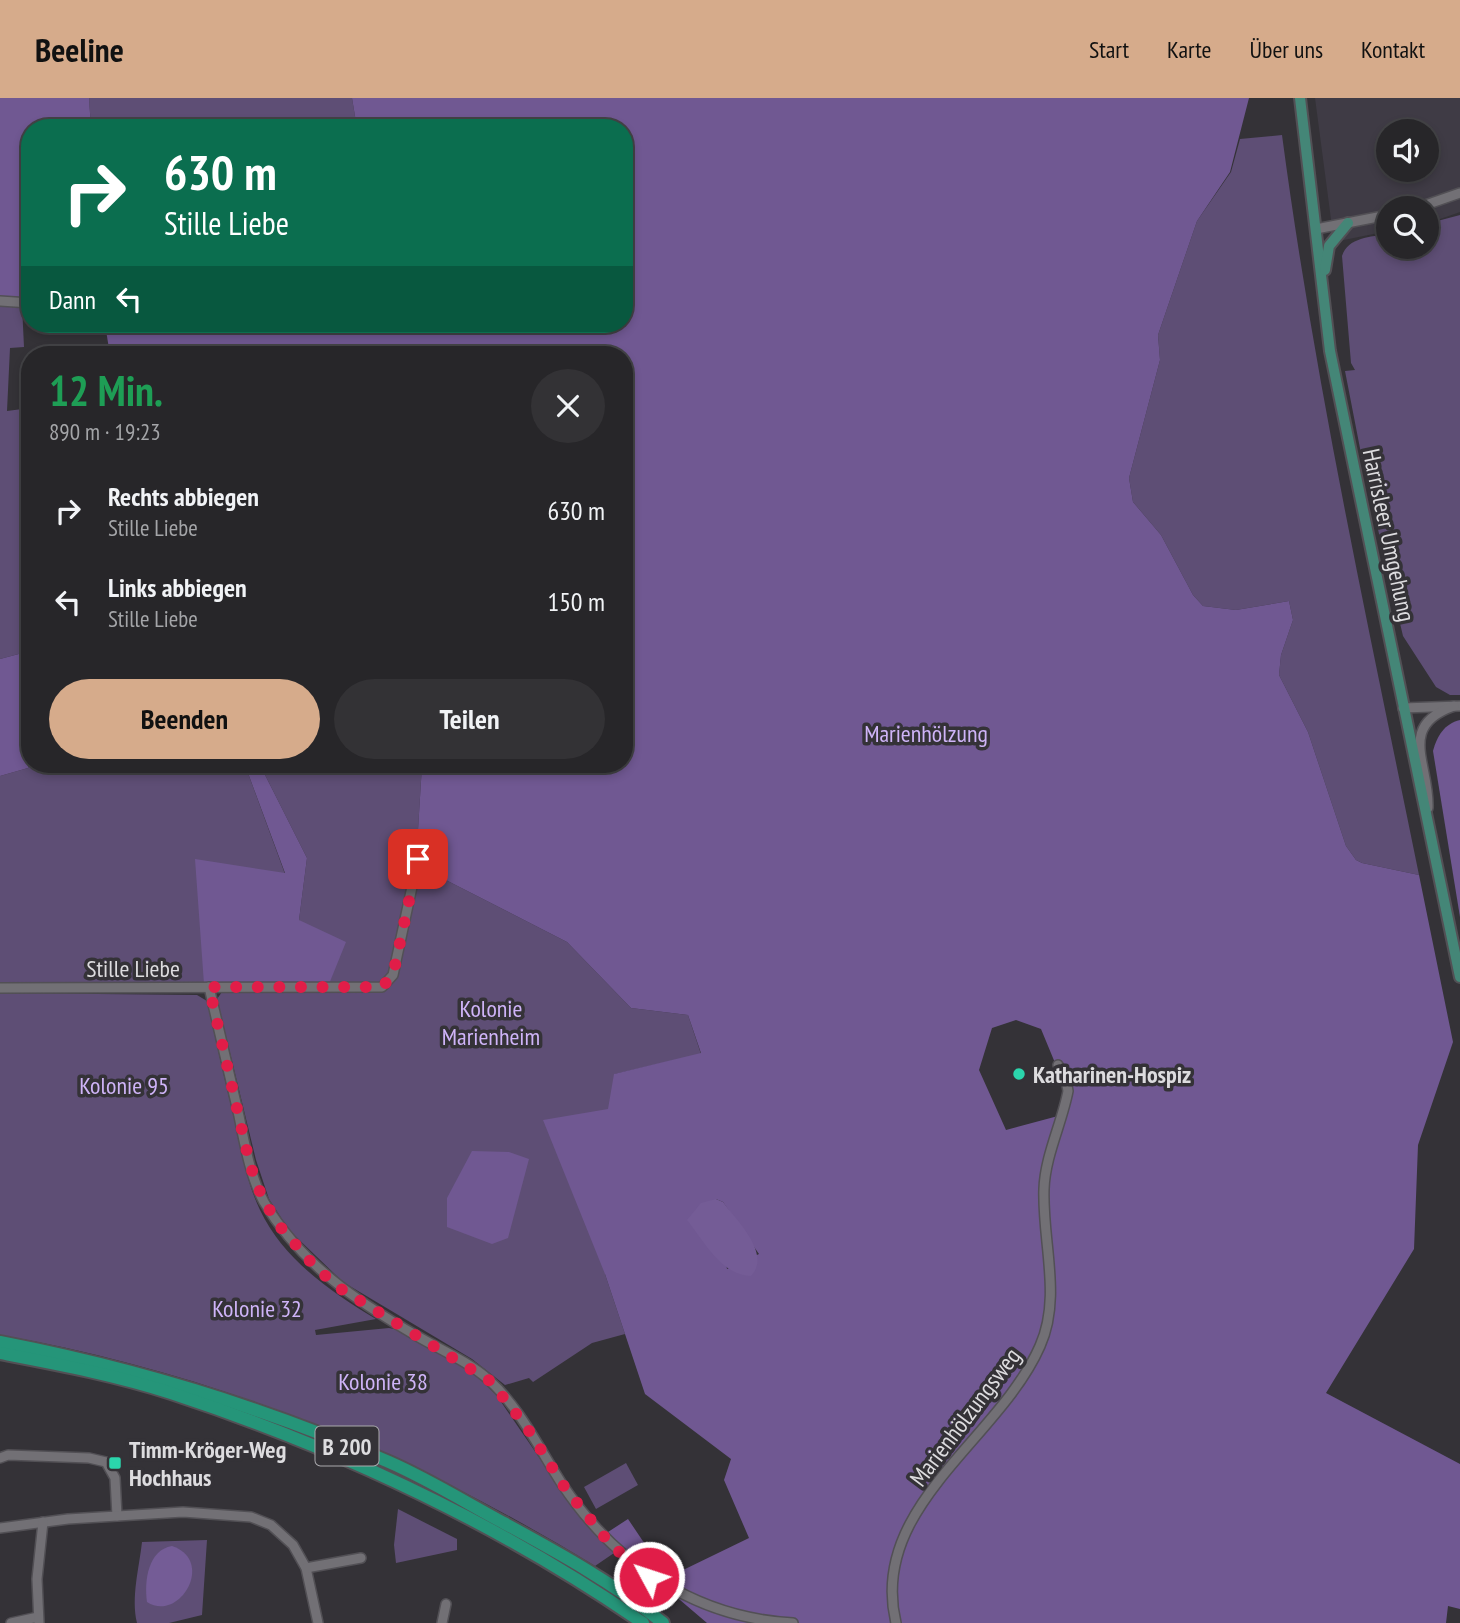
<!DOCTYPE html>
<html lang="de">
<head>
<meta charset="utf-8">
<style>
  :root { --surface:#272629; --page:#333235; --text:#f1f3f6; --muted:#a4a5a8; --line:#434346; --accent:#d6ab8b }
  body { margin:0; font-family:"PT Sans Narrow",sans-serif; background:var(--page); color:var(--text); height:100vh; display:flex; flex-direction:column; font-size:26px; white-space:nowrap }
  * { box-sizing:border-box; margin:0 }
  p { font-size:23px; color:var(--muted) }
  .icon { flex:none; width:38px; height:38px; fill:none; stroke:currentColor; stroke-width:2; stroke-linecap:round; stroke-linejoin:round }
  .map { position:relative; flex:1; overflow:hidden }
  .details { position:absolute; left:21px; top:248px; width:612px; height:427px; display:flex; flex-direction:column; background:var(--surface); border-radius:28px; box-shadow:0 4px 10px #0003,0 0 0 2px var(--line) }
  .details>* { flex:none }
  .guide { position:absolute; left:21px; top:21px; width:612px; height:214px; border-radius:28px; box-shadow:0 4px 10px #0003,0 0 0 2px var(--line); background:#0b6e4f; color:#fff; overflow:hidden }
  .buttons { position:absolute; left:1376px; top:21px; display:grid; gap:14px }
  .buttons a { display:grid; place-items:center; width:63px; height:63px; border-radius:50%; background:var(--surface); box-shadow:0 4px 10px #0003,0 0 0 2px var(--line); font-size:35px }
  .pin { position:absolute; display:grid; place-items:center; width:60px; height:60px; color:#fff; margin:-30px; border-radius:14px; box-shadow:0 4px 10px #0006 }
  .me { position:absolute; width:77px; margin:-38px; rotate:310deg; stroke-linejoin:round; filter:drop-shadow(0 0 5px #0008) }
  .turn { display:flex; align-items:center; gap:24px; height:147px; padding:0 28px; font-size:32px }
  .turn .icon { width:91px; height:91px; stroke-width:2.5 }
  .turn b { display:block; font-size:49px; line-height:60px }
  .then { display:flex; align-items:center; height:66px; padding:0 28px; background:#0003; gap:14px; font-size:26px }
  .round { display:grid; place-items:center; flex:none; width:74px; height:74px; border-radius:37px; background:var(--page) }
  .head { display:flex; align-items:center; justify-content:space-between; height:119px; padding:0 28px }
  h1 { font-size:42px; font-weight:700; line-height:52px; color:#1e9e55 }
  .cta { display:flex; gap:14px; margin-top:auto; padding:14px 28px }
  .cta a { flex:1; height:80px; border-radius:42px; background:var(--accent); color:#111; font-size:28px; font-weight:700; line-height:80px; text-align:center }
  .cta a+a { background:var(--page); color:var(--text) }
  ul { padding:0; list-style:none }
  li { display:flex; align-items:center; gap:21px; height:91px; padding:0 28px }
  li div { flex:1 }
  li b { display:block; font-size:26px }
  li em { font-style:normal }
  header { display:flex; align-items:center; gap:42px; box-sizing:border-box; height:98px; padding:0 35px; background:var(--accent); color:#111 }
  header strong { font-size:33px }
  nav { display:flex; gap:38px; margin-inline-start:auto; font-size:24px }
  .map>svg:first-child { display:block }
</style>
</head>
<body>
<header>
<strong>Beeline</strong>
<nav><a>Start</a><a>Karte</a><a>Über uns</a><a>Kontakt</a></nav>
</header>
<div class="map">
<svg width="1460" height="1525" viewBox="0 0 1460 1525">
  <rect width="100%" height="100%" fill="#343237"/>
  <path fill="#3f3b45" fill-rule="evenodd" d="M1315 0H1460V114L1426 126V110H1388V133L1334 144ZM1388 33H1426V72H1388Z"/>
  <g fill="#5e4e75">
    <path d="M89 0H352L357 30H91Z"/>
    <path d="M1282 37C1315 286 1369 531 1419 777L1362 765 1356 762 1346 748 1308 634 1279 577 1281 557 1293 522 1289 503 1236 512 1203 508 1193 497 1161 437 1133 404 1129 380 1160 262 1158 237 1197 123 1231 74 1240 41Z"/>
    <path d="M1460 117V597H1450L1436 589 1403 538 1365 376 1345 273 1355 272 1351 265 1342 158C1348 139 1371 139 1388 136V149H1426V126Z"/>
    <path d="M0 206 22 207 24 249 10 250 7 313 30 310V553L0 561Z"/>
    <path d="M30 667H245L285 776 204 886 0 887V678L28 670Z"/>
    <path d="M260 667H422L417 748 390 876 381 886H329L299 822 307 760Z"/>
    <path d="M424 750 446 756 436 777 567 844 631 910 688 917 701 956 615 976 605 1176 625 1236 592 1245 533 1284 529 1280 505 1287 472 1261 343 1184 289 1132 269 1101 256 1062 217 901 222 894 381 893 396 881Z"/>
    <path d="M0 895 197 897 207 903C216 943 225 984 235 1024 241 1053 247 1085 260 1112 283 1161 332 1195 376 1221L315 1232 316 1237 389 1230 399 1232 476 1277 497 1298 562 1393 614 1455 595 1468C411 1355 213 1274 0 1237Z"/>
    <path d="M626 1365 638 1387 596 1411 584 1389Z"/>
    <path d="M398 1411 457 1441V1452L396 1465 394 1447Z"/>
    <path d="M207 1442 202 1517 169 1525H137C131 1499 139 1471 142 1444Z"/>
  </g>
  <g fill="#705892" fill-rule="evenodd">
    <path d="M0 0H89L91 30H30V200L0 198Z"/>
    <path d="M352 0H1249L1230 74 1197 123 1158 237 1160 262 1129 380 1133 404 1161 437 1193 497 1203 508 1236 512 1289 503 1293 522 1281 557 1279 577 1308 634 1346 748 1356 762 1362 765 1419 777 1453 944 1418 1047 1414 1151 1326 1295 1460 1366V1511L1448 1508 1446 1525H707L646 1473 608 1434 628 1421 657 1464 681 1473 749 1440 724 1382 731 1361 645 1296 605 1176 543 1022 608 1011 614 976 701 955 688 917 631 910 567 844 436 777 446 756 417 748 422 667H625V257H110L105 226H625V30H357ZM1016 922 1041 931 1065 989 1058 1018 1006 1032 979 972 992 930ZM716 1101 723 1104 759 1156 727 1171Z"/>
    <path d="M30 553V667L28 670 0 678V561Z"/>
    <path d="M1460 622V819L1433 653C1437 638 1444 626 1460 622Z"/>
    <path d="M245 667H260L307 760 299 822 346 844 329 886H204L195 761 285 775Z"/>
    <path d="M472 1053 509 1054 529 1061 508 1140 492 1146 447 1129V1100Z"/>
  </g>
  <g fill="#745c96">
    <path d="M716 1101 723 1104C737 1123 772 1156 751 1178 721 1177 704 1143 687 1122L701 1105Z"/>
    <path d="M172 1448C216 1463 179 1525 147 1504 144 1483 148 1452 172 1448Z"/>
  </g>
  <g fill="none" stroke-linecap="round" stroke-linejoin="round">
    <defs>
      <g id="minor">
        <path d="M1417 110 1460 95"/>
        <path d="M1316 131 1388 117"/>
        <path d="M0 203 30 205"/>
        <path d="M1403 610 1460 608"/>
        <path d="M1428 710C1430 667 1396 628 1454 608"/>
        <path d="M209 889C219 932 229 975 239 1018 245 1047 250 1078 264 1104 301 1166 356 1203 417 1238 441 1252 469 1264 489 1282 520 1310 540 1352 562 1386 615 1466 696 1520 793 1525"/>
        <path d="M0 890 382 889 393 877 418 761"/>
        <path d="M0 1360 8 1357 89 1360 106 1364 115 1380 117 1418"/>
        <path d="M0 1430 68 1421 183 1414 251 1419 271 1427 293 1447 306 1470 318 1525"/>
        <path d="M306 1470 361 1460"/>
        <path d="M11 1525 38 1519"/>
        <path d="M39 1525 37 1481 43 1424"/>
        <path d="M442 1525 446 1506"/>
        <path d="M896 1525C868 1409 999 1342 1040 1248 1062 1199 1042 1143 1044 1091 1045 1058 1062 1025 1068 993L1066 982 1058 967"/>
      </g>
      <g id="major">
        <path d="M1300 0 1330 253 1460 879"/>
        <path d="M1325 172 1329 148 1348 125"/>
      </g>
      <g id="highway">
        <path d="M0 1244C134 1270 264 1309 389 1364 428 1381 465 1404 502 1424 557 1454 614 1485 663 1525"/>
        <path d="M0 1255C57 1266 116 1277 171 1295 338 1350 498 1425 643 1525"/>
      </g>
    </defs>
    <use href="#minor" stroke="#525055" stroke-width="12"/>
    <use href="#major" stroke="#525055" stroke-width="14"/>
    <use href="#highway" stroke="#525055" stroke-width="16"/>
    <use href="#minor" stroke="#727075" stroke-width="9"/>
    <use href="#major" stroke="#448677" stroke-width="10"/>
    <use href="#highway" stroke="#259579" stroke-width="12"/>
  </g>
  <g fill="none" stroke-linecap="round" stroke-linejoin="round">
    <path stroke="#e11d48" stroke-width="12" stroke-dasharray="0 21.6" d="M418 761 393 877 382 889H209L250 1067 263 1102 282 1131 316 1170 341 1191 490 1283 526 1328 565 1390 611 1447 649 1479"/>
  </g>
  <g fill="#2bd5ac" stroke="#343237" stroke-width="2.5">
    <circle cx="1019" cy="976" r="7"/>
    <rect x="108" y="1358" width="14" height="14" rx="3.5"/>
  </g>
  <g text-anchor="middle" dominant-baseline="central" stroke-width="7" stroke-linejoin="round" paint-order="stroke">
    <rect fill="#343237" stroke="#aaa9ad" stroke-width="2" x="315.5" y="1328.5" width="63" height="39" rx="5"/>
    <g font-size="23" font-weight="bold" fill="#dddcdf">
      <text x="347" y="1348">B 200</text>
    </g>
    <g font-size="24" fill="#dddcdf" stroke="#343237">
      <text transform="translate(1389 437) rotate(78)">Harrisleer Umgehung</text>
      <text x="133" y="870">Stille Liebe</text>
      <text transform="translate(965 1319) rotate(-53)">Marienhölzungsweg</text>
    </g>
    <g font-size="24" fill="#cfb4f8" stroke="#343237">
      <text x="926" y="635">Marienhölzung</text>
      <text x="491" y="910">Kolonie<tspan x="491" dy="28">Marienheim</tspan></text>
      <text x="124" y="987">Kolonie 95</text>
      <text x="257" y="1210">Kolonie 32</text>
      <text x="383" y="1283">Kolonie 38</text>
    </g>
    <g font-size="24" font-weight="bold" fill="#dddcdf" stroke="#343237" text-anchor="start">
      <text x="1033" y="976">Katharinen-Hospiz</text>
      <text x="129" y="1351">Timm-Kröger-Weg<tspan x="129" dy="28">Hochhaus</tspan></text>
    </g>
  </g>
</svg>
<div class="buttons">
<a><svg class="icon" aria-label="sound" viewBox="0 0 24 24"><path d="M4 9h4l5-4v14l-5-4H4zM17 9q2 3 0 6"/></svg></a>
<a><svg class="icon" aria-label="search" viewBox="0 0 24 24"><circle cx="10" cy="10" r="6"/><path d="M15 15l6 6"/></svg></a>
</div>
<div class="pin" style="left:418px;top:761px;background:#d93025"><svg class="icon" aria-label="arrive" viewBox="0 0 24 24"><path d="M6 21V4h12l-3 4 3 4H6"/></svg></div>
<svg class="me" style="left:649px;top:1479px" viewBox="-20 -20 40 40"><circle r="17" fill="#e11d48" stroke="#fff" stroke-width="3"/><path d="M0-11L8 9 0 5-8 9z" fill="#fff"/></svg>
<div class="guide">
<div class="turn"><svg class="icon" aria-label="right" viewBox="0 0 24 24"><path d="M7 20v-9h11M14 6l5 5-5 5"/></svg><div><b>630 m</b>Stille Liebe</div></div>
<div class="then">Dann<svg class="icon" aria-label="left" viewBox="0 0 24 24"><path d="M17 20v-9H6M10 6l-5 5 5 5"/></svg></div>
</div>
<section class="details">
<div class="head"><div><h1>12 Min.</h1><p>890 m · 19:23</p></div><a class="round"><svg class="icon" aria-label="close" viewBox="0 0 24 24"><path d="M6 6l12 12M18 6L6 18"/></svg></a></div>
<ul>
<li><svg class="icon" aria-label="right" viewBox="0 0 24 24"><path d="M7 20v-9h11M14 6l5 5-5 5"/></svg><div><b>Rechts abbiegen</b><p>Stille Liebe</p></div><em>630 m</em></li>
<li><svg class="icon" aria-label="left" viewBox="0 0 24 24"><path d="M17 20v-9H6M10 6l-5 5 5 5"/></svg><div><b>Links abbiegen</b><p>Stille Liebe</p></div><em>150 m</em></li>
</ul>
<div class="cta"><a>Beenden</a><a>Teilen</a></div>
</section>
</div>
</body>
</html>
